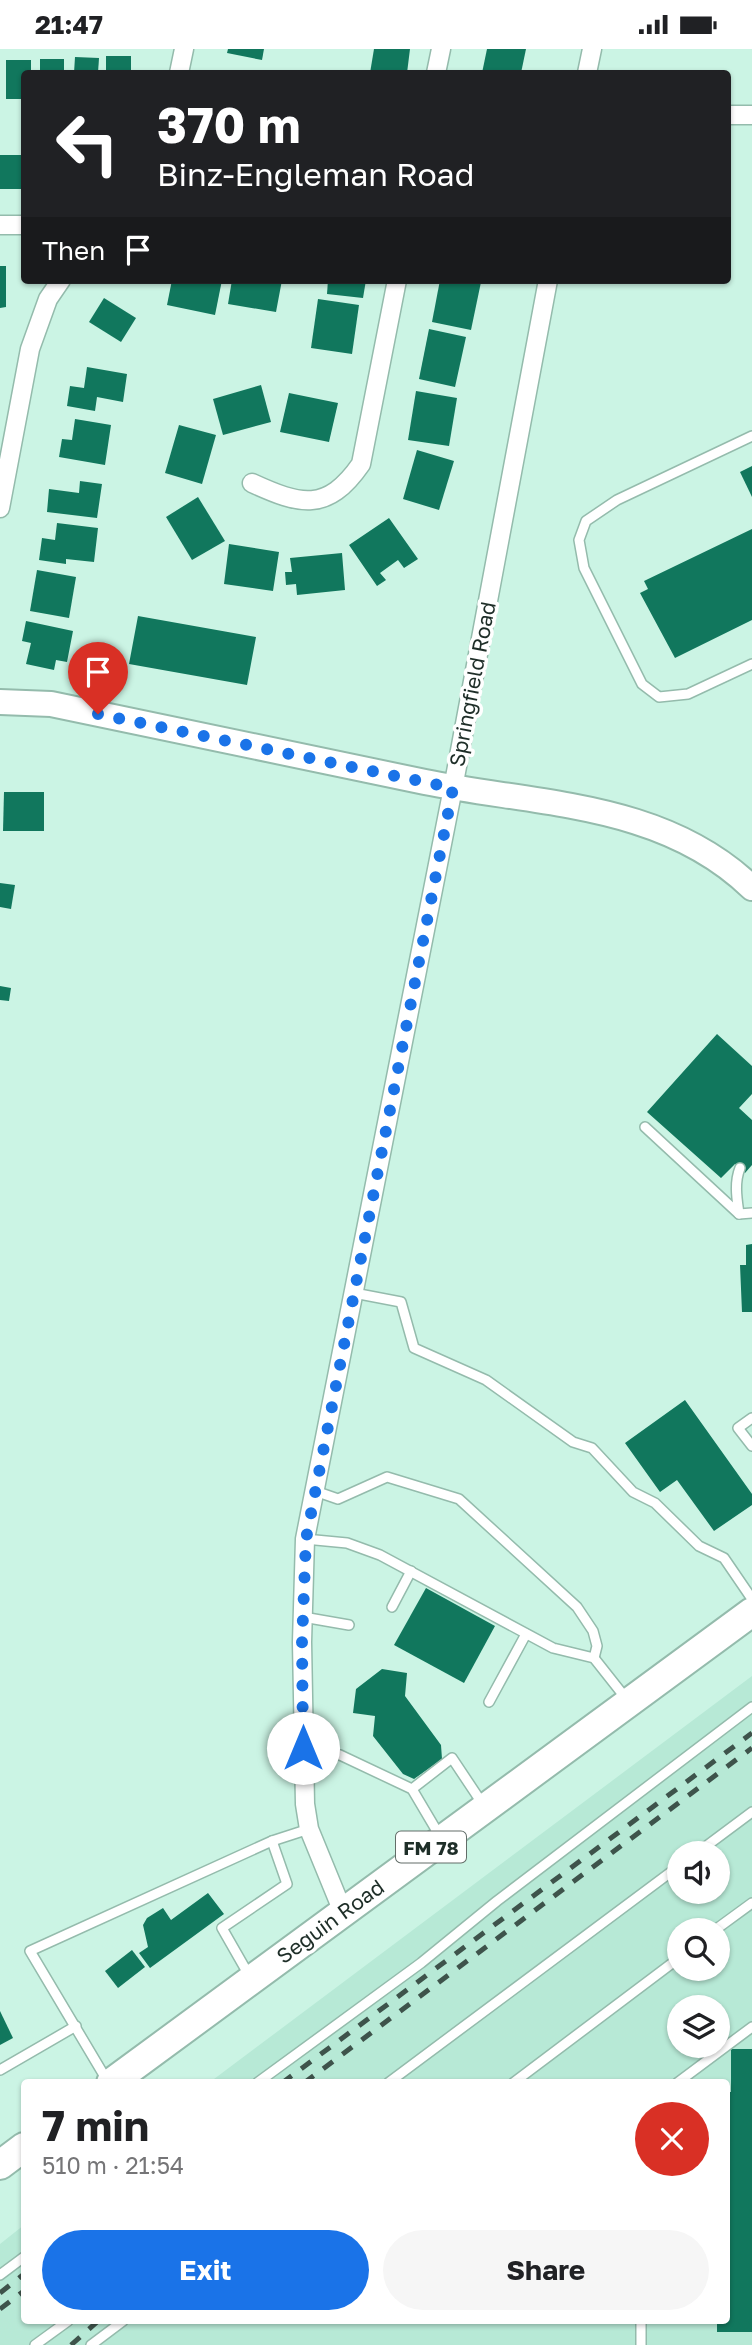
<!DOCTYPE html>
<html lang="en">
<head>
<meta charset="utf-8">
<style>
  :root { --surface:#fff; --page:#f6f6f6; --text:#202124; --muted:#757577; --accent:#1a73e8 }
  body { margin:0; font-family:"Golos Text",sans-serif; background:var(--page); color:var(--text); height:100vh; display:flex; flex-direction:column; font-size:26px; white-space:nowrap }
  * { box-sizing:border-box; margin:0 }
  p { font-size:23px; color:var(--muted) }
  .icon { flex:none; width:38px; height:38px; fill:none; stroke:currentColor; stroke-width:2; stroke-linecap:round; stroke-linejoin:round }
  .map { position:relative; flex:1; overflow:hidden }
  .side { position:absolute; left:21px; top:2030px; width:709px; height:245px; display:flex; flex-direction:column; background:var(--surface); border-radius:7px; box-shadow:0 2px 5px #0004 }
  .side>* { flex:none }
  .top-card { position:absolute; left:21px; top:21px; width:710px; height:214px; border-radius:7px; box-shadow:0 2px 5px #0004; background:#202124; color:#fff; overflow:hidden }
  .tools { position:absolute; left:667px; top:1792px; display:grid; gap:14px }
  .tools a { display:grid; place-items:center; width:63px; height:63px; border-radius:50%; background:var(--surface); box-shadow:0 2px 5px #0004; font-size:35px }
  .pin { position:absolute; display:grid; place-items:center; width:60px; height:60px; color:#fff; margin:-72px -30px; border-radius:50% 50% 50% 0; rotate:-45deg; box-shadow:0 0 7px #0007 }
  .pin .icon { rotate:45deg }
  .me { position:absolute; width:77px; margin:-38px; rotate:0deg; stroke-linejoin:round; filter:drop-shadow(0 0 5px #0008) }
  .turn { display:flex; align-items:center; gap:24px; height:147px; padding:0 21px; font-size:32px }
  .turn .icon { width:91px; height:91px; stroke-width:2.5 }
  .turn b { display:block; font-size:49px; line-height:60px }
  .then { display:flex; align-items:center; height:66px; padding:0 21px; background:#0003; gap:14px; font-size:26px }
  .round { display:grid; place-items:center; flex:none; width:74px; height:74px; border-radius:37px; background:var(--page) }
  .headline { display:flex; align-items:center; justify-content:space-between; height:119px; padding:0 21px }
  h1 { font-size:42px; font-weight:700; line-height:52px }
  .primary-button { display:flex; gap:14px; margin-top:auto; padding:14px 21px }
  .primary-button a { flex:1; height:80px; border-radius:42px; background:var(--accent); color:#fff; font-size:28px; font-weight:700; line-height:80px; text-align:center }
  .primary-button a+a { background:var(--page); color:var(--text) }
  .status { display:flex; justify-content:space-between; align-items:center; height:49px; padding:0 35px; background:var(--surface); direction:ltr }
  .status svg { height:19px; fill:currentColor }
  .map>svg:first-child { display:block }
</style>
</head>
<body>
<div class="status"><b>21:47</b><svg viewBox="0 0 49 12"><path d="M0 12V9h3v3zM5 12V6h3v6zM10 12V3h3v9zM15 12V0h3v12zM26 1h20v11H26zM47 4h2v5h-2z"/></svg></div>
<div class="map">
<svg width="752" height="2296" viewBox="0 0 752 2296">
  <rect width="100%" height="100%" fill="#cbf4e4"/>
  <path fill="#b7e9d6" fill-rule="evenodd" d="M752 1627V2296H0V2195L24 2176V2272H726V2034L210 2033ZM679 1804H718V1843H679ZM679 1881H718V1920H679ZM679 1958H718V1997H679Z"/>
  <g fill="#11775d">
    <path d="M228 0H264L262 11 227 4Z"/>
    <path d="M374 0H410L407 24H370Z"/>
    <path d="M487 0H526L521 24H482Z"/>
    <rect x="106" y="7" width="25" height="17"/>
    <path d="M75 8 99 9 98 24H74Z"/>
    <rect x="40" y="10" width="24" height="14"/>
    <path d="M6 11H31V24H24V50H6Z"/>
    <rect x="0" y="106" width="24" height="34"/>
    <path d="M0 217H6V258L0 259Z"/>
    <path d="M172 231H222L215 266 167 256Z"/>
    <path d="M232 231H282L276 263 228 255Z"/>
    <path d="M328 231H366L363 249 327 245Z"/>
    <path d="M440 231 481 233 471 281 432 273Z"/>
    <path d="M104 249 136 269 121 293 89 273Z"/>
    <path d="M318 250 359 256 352 305 311 299Z"/>
    <path d="M429 280 466 288 455 338 419 330Z"/>
    <path d="M87 318 127 325 123 353 97 348 95 362 67 357 70 337 84 339Z"/>
    <path d="M261 336 271 373 223 386 213 350Z"/>
    <path d="M416 342 457 349 449 397 408 391Z"/>
    <path d="M289 344 338 354 329 393 280 383Z"/>
    <path d="M75 370 111 376 105 416 59 408 62 390 72 391Z"/>
    <path d="M179 376 216 386 202 435 165 424Z"/>
    <path d="M417 401 454 412 439 461 403 450Z"/>
    <path d="M752 417V448L740 423Z"/>
    <path d="M80 432 102 435 97 469 47 463 49 440 79 444Z"/>
    <path d="M198 448 225 492 192 511 166 468Z"/>
    <path d="M389 469 418 510 404 519 398 511 380 524 386 531 377 537 349 496Z"/>
    <path d="M57 474 98 479 94 513 66 510V515L39 511 42 489 55 491Z"/>
    <path d="M752 480V571L675 609 640 544 648 540 644 532Z"/>
    <path d="M229 495 279 503 273 542 224 535Z"/>
    <path d="M342 504 345 541 297 546 296 535 286 536 285 523H292L290 509Z"/>
    <path d="M37 521 76 528 69 569 30 562Z"/>
    <path d="M138 567 256 588 247 636 129 615Z"/>
    <path d="M26 572 73 582 67 613 56 611 54 621 26 615 31 594 22 592Z"/>
    <path d="M4 743H44V782H3Z"/>
    <path d="M0 834 15 836 11 860 0 858Z"/>
    <path d="M0 937 11 939 9 952 0 951Z"/>
    <path d="M717 985 752 1017V1045L739 1059 752 1071V1116L745 1124 735 1115 721 1129 647 1063Z"/>
    <path d="M752 1195V1263H742L740 1216H746V1196Z"/>
    <path d="M685 1351 752 1445V1456L714 1482 677 1431 660 1443 625 1394Z"/>
    <path d="M426 1539 495 1577 464 1634 394 1596Z"/>
    <path d="M382 1620 407 1624 405 1647 441 1696 442 1710 414 1730 403 1725 373 1687 375 1667 353 1664 356 1640Z"/>
    <path d="M208 1844 224 1865 150 1919 139 1904 148 1898 143 1876 147 1869 163 1859 171 1871Z"/>
    <path d="M132 1901 145 1918 118 1939 105 1922Z"/>
    <path d="M0 1962 13 1989 0 1996Z"/>
    <path d="M731 2000H752V2283H717V2272H726V2043H731Z"/>
  </g>
  <g fill="none" stroke-linecap="round" stroke-linejoin="round">
    <defs>
      <g id="lane">
        <path d="M752 387 617 451 586 472 579 491 584 519 642 635 659 648 688 645 752 615"/>
        <path d="M645 1078 739 1165 752 1164"/>
        <path d="M739 1165C737 1150 734 1134 740 1119"/>
        <path d="M354 1244 401 1253 414 1299 486 1331 573 1393 592 1399 633 1443 655 1454 699 1497 724 1509 752 1550"/>
        <path d="M752 1369 738 1379 752 1397"/>
        <path d="M315 1442 338 1450 387 1428 459 1450 577 1558 593 1582 597 1597 594 1609"/>
        <path d="M305 1490 347 1494 380 1506 553 1599 594 1609 628 1652"/>
        <path d="M392 1558 411 1522"/>
        <path d="M303 1568 349 1576"/>
        <path d="M489 1653 526 1585"/>
        <path d="M303 1699 340 1706 412 1740 441 1789"/>
        <path d="M412 1740 452 1709 484 1757"/>
        <path d="M697 1804 752 1763"/>
        <path d="M715 1881 752 1854"/>
        <path d="M250 1928 222 1879 287 1835 272 1792"/>
        <path d="M0 2021 76 1977"/>
        <path d="M108 2033 30 1902 272 1792 309 1780"/>
        <path d="M257 2034 421 1914 497 1852 752 1658"/>
        <path d="M388 2034 679 1817"/>
        <path d="M513 2034 679 1909"/>
        <path d="M677 2034 752 1978"/>
        <path d="M0 2226 24 2208"/>
        <path d="M641 2272V2296"/>
        <path d="M35 2296 68 2272"/>
        <path d="M91 2296 123 2272"/>
      </g>
      <g id="street">
        <path d="M179 24 184 0"/>
        <path d="M436 24 441 0"/>
        <path d="M587 24 592 0"/>
        <path d="M728 66H752"/>
        <path d="M0 176H24"/>
        <path d="M252 434C300 456 327 464 361 415L397 231"/>
        <path d="M0 459 30 300 48 250 61 231"/>
        <path d="M343 1863 309 1780 305 1755 302 1593 305 1490 453 739 548 231"/>
      </g>
      <path id="secondary" d="M0 653 51 655C175 681 300 707 425 733 538 756 663 753 752 839"/>
      <g id="primary">
        <path d="M111 2034 752 1563"/>
        <path d="M0 2116 24 2098"/>
      </g>
    </defs>
    <use href="#lane" stroke="#94bbac" stroke-width="12"/>
    <use href="#street" stroke="#94bbac" stroke-width="21"/>
    <use href="#secondary" stroke="#94bbac" stroke-width="28"/>
    <use href="#primary" stroke="#94bbac" stroke-width="32"/>
    <use href="#lane" stroke="#fff" stroke-width="9"/>
    <use href="#street" stroke="#fff" stroke-width="18"/>
    <use href="#secondary" stroke="#fff" stroke-width="24"/>
    <use href="#primary" stroke="#fff" stroke-width="28"/>
    <g stroke="#3e534b" stroke-width="5" stroke-dasharray="12 12" stroke-linecap="butt">
      <path d="M282 2034 752 1684"/>
      <path d="M304 2034 752 1699"/>
      <path d="M0 2244 24 2225"/>
      <path d="M0 2260 24 2242"/>
      <path d="M71 2296 98 2272"/>
    </g>
  </g>
  <g fill="none" stroke-linecap="round" stroke-linejoin="round">
    <path stroke="#1a73e8" stroke-width="12" stroke-dasharray="0 21.6" d="M98 665 453 739 306 1490 302 1593 303 1699"/>
  </g>
  <g text-anchor="middle" dominant-baseline="central" stroke-width="7" stroke-linejoin="round" paint-order="stroke">
    <rect fill="#fff" stroke="#626d68" stroke-width="2" x="396" y="1782.5" width="70" height="31" rx="5"/>
    <g font-size="19" font-weight="bold" fill="#1e2e28">
      <text x="431" y="1798">FM 78</text>
    </g>
    <g font-size="21" fill="#1e2e28" stroke="#fff">
      <text transform="translate(472 635) rotate(-79)">Springfield Road</text>
      <text transform="translate(330 1872) rotate(-36)">Seguin Road</text>
    </g>
  </g>
</svg>
<div class="tools">
<a><svg class="icon" aria-label="sound" viewBox="0 0 24 24"><path d="M4 9h4l5-4v14l-5-4H4zM17 9q2 3 0 6"/></svg></a>
<a><svg class="icon" aria-label="search" viewBox="0 0 24 24"><circle cx="10" cy="10" r="6"/><path d="M15 15l6 6"/></svg></a>
<a><svg class="icon" aria-label="layers" viewBox="0 0 24 24"><path d="M12 4l9 5-9 5-9-5zM3 14l9 5 9-5"/></svg></a>
</div>
<div class="pin" style="left:98px;top:665px;background:#d93025"><svg class="icon" aria-label="arrive" viewBox="0 0 24 24"><path d="M6 21V4h12l-3 4 3 4H6"/></svg></div>
<svg class="me" style="left:303px;top:1699px" viewBox="-20 -20 40 40"><circle r="19" fill="#fff"/><path d="M0-13L10 11 0 6-10 11z" fill="#1a73e8"/></svg>
<div class="top-card">
<div class="turn"><svg class="icon" aria-label="left" viewBox="0 0 24 24"><path d="M17 20v-9H6M10 6l-5 5 5 5"/></svg><div><b>370 m</b>Binz-Engleman Road</div></div>
<div class="then">Then<svg class="icon" aria-label="arrive" viewBox="0 0 24 24"><path d="M6 21V4h12l-3 4 3 4H6"/></svg></div>
</div>
<section class="side">
<div class="headline"><div><h1>7 min</h1><p>510 m · 21:54</p></div><a class="round" style="background:#d93025;color:#fff"><svg class="icon" aria-label="close" viewBox="0 0 24 24"><path d="M6 6l12 12M18 6L6 18"/></svg></a></div>
<div class="primary-button"><a>Exit</a><a>Share</a></div>
</section>
</div>
</body>
</html>
